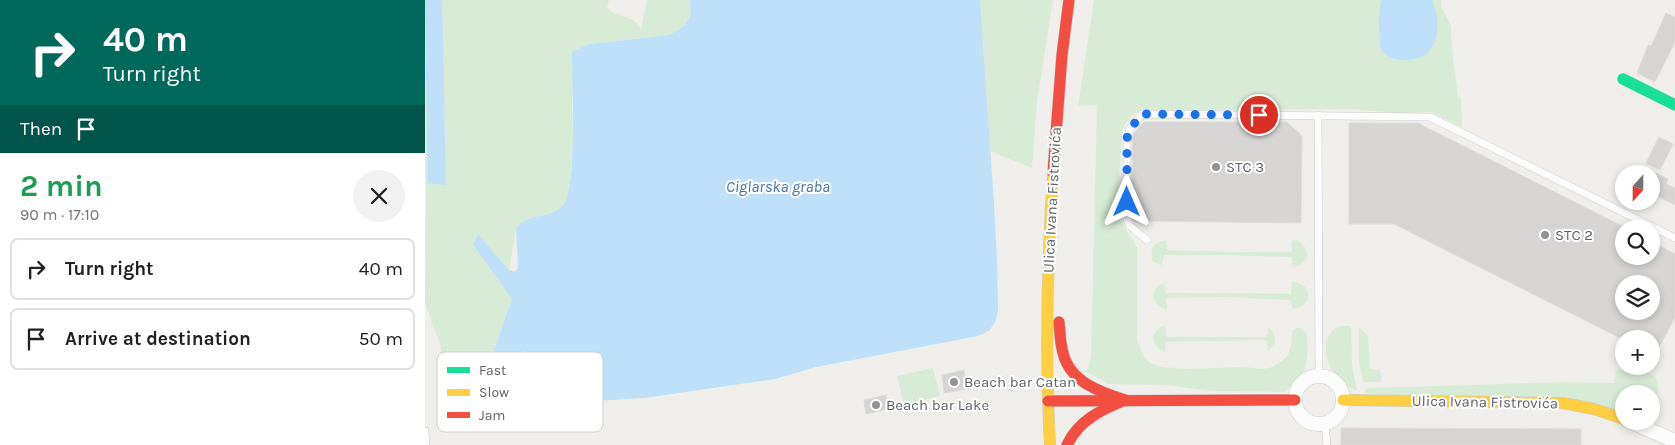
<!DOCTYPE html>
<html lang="en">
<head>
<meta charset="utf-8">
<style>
  :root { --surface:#fff; --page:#f2f2f2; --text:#202124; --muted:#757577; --line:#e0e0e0 }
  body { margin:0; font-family:Karla,sans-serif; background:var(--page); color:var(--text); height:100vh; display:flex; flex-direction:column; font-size:19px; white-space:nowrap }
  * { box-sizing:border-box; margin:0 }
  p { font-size:16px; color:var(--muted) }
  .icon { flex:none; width:28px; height:28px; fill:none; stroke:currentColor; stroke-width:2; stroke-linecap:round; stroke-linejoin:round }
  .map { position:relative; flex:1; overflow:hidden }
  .side { display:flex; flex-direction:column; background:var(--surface); width:425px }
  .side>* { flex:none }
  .guide { background:#00695c; color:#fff; overflow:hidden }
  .needle { width:32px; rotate:201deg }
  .buttons { position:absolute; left:1190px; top:165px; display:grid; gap:10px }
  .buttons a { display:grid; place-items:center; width:45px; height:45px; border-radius:50%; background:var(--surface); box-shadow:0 2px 8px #0003; font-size:25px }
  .pin { position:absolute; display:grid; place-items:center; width:42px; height:42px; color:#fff; margin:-21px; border:2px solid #fff; border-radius:50%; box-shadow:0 1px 5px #0007 }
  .me { position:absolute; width:55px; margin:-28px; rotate:0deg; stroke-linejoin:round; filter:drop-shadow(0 0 4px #0008) }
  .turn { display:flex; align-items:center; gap:18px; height:105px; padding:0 20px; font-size:22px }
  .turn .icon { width:65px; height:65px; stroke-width:2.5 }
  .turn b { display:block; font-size:35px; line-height:42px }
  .then { display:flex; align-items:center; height:48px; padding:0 20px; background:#0003; gap:10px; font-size:19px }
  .round { display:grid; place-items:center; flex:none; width:52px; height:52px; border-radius:26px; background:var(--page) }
  .overview { display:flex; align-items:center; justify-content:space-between; height:85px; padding:0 20px }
  h1 { font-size:30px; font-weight:700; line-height:38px; color:#1e9e55 }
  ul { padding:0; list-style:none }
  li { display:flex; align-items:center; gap:15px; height:62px; margin:0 10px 8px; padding:0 10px; border:2px solid var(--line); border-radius:8px }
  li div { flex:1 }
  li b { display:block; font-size:19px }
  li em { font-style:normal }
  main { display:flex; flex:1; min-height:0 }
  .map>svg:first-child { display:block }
</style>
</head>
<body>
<main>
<section class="side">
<div class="guide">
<div class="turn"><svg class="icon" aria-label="right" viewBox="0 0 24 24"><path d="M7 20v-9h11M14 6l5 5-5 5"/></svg><div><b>40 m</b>Turn right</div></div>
<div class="then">Then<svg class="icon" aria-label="arrive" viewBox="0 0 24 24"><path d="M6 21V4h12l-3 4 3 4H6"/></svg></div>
</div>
<div class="overview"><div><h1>2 min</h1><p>90 m · 17:10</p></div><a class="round"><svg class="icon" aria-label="close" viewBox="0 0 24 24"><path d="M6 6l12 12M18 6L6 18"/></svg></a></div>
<ul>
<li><svg class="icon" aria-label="right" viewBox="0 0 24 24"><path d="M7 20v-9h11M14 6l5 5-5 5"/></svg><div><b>Turn right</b></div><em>40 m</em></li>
<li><svg class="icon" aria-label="arrive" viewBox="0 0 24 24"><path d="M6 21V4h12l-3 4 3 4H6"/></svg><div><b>Arrive at destination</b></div><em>50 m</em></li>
</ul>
</section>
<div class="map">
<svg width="1250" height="445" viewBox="0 0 1250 445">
  <rect width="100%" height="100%" fill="#efeeea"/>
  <g fill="#d8ebd6">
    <path d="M0 0H184L182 8C192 19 208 12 216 30L222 0H268L266 14 259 26 245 35 165 44 147 98 148 143 145 188 139 205 125 215 102 220 91 228 84 270 53 234 48 245 87 299 69 350 83 381 118 402 157 401 155 411 20 408 16 347 0 303 1 202Z"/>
    <path d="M555 0H628L612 101 607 168 565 151Z"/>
    <path d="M669 0H1017L1016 6 1026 26 1027 48 1033 98H1036L1037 127 1006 112 973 113 925 109 722 110C708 112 702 118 697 131 696 155 691 198 697 221 700 231 708 238 712 248V340L719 357 725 363 737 367 761 369 820 367 836 369 845 368 857 361 863 355 866 346 868 330 871 328H876L882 334 883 348 880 370 870 384 858 392 786 391 742 385 684 384 660 371 663 369 666 356 672 107V105L653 106Z"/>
    <path d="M871 239C885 248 888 262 869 267L867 265V257L803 255H739L737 265 728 262C724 248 727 243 741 240L742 250 809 252H867L866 242Z"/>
    <path d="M867 282C886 282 891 305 868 309L865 300 803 297 744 298 741 299 742 310 732 305C727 296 728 285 740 283L741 293H744L866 294Z"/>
    <path d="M740 326 741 337H842L843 327C853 334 852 345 842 351L843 341 835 340 741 342 740 352C728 347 724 336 735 327Z"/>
    <path d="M916 326H926L927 365 932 391C924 388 909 374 905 367 899 352 898 331 916 326Z"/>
    <path d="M935 328 943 336 945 369 954 370 956 374 957 382H938L934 361V329Z"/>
    <path d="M508 368 515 396 479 405 472 376Z"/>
    <path d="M1209 369C1232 372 1242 383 1226 404V394H1199V413L940 393V389L946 388 1140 382 1189 383 1191 370Z"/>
  </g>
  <g fill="#bfe0f9">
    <path d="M0 0H17L21 185 3 183Z"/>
    <path d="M265 0H555L569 203 572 262 573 311 570 322 564 331 553 336 391 367 350 379 219 398 121 404 97 393 83 381 77 367 103 356 100 351 74 361 69 350 87 299 48 245 53 234 84 270 90 272 93 267 91 228C94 225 99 221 103 219 115 215 129 216 138 205 153 188 147 80 147 52L165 44 245 35 259 26 266 15Z"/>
    <path d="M957 0H1007C1014 14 1016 38 1004 52 998 59 985 60 976 60 969 59 963 58 958 53 954 48 955 37 954 30 954 20 953 9 957 0Z"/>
  </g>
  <g fill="#d6d5d3" stroke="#deddd9" fill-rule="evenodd">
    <path d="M1241 13 1250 17V42L1230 82 1212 73 1223 45 1226 46Z"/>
    <path d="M719 122H862L877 136 876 223 709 221 707 218V139L709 133Z"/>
    <path d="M924 123H993L1199 227V256H1226V241L1250 254V317L1226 363V339H1197L969 224H924ZM1199 284H1226V311H1199Z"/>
    <path d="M1234 137 1248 144 1235 170 1221 163Z"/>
    <path d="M1231 173 1243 179 1241 184 1250 188V205L1226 193V184Z"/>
    <path d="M539 370 542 389 519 393 517 375Z"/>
    <path d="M461 395 463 409 441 414 439 400Z"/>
    <path d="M916 428 1156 429V445H916Z"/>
  </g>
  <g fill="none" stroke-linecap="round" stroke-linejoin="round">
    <defs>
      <g id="lane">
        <path d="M893 115 894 376"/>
        <path d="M722 240 705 226 702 219V138L705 129 717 114 1005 117 1250 238"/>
        <path d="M900 424 902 445"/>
        <path d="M0 431 1 445"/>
      </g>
      <g id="street">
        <circle cx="894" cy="400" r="24"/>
        <path d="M1204 421 1250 441"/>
      </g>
      <path id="fast" d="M1198 79 1250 105"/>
      <g id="slow">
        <path d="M918 400 1138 403 1169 409 1199 419"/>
        <path d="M625 445C620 354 622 264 628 173"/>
      </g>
      <g id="jam">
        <path d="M628 173 637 55 644 0"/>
        <path d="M634 322C635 332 635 343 638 353 645 382 675 392 700 400"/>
        <path d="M623 401 870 400"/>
        <path d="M642 445C654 420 676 410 700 400"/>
      </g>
    </defs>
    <use href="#lane" stroke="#cbcccc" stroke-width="8"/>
    <use href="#street" stroke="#cbcccc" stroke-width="15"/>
    <use href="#fast" stroke="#cacacb" stroke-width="12"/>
    <use href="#slow" stroke="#cacacb" stroke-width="12"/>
    <use href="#jam" stroke="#cacacb" stroke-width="12"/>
    <use href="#lane" stroke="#fdfcfc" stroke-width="7"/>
    <use href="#street" stroke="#fdfcfc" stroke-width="14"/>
    <use href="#fast" stroke="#16e098" stroke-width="11"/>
    <use href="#slow" stroke="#ffcf43" stroke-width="11"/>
    <use href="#jam" stroke="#f24e42" stroke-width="11"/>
  </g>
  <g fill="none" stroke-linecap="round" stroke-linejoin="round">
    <path stroke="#1a73e8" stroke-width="9" stroke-dasharray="0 16.2" d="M702 202V138L705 129 717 114 834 115"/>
  </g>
  <g fill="#919496" stroke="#fff" stroke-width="2">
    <circle cx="791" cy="167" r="5"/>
    <circle cx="1120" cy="235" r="5"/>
    <circle cx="529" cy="382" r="5"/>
    <circle cx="451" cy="405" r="5"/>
  </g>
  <g text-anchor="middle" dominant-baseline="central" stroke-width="4" stroke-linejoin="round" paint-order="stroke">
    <g font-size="15" fill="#5f6368" stroke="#fff" text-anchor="start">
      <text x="801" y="167">STC 3</text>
      <text x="1130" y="235">STC 2</text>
      <text x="539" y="382">Beach bar Catan</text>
      <text x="461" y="405">Beach bar Lake</text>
    </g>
    <g font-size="15" fill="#5f6368" stroke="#fff">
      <text transform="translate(627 200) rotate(-87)">Ulica Ivana Fistrovića</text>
      <text transform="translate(1060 402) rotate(1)">Ulica Ivana Fistrovića</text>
    </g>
    <g font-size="16" font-style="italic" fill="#4174aa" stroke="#fff">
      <text x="353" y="186">Ciglarska graba</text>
    </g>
  </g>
  <rect x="12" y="352" width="166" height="80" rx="8" fill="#fff" stroke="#cfd0d2" stroke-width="1"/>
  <rect x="22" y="367" width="23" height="6" fill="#16e098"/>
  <rect x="22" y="389" width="23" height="7" fill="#ffcf43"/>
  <rect x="22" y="412" width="23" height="6" fill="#f24e42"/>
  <g font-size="14" fill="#5f6368">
    <text x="54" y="375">Fast</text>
    <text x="54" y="397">Slow</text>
    <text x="54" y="420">Jam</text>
  </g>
</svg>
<div class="buttons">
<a><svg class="needle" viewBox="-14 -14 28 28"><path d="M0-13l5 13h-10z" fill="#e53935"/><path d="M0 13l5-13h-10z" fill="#757577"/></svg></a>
<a><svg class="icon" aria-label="search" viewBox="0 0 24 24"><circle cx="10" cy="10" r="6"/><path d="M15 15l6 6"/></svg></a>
<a><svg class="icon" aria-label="layers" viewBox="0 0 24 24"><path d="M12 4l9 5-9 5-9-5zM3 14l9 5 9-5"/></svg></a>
<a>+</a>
<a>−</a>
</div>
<div class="pin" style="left:834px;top:115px;background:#d93025"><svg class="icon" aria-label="arrive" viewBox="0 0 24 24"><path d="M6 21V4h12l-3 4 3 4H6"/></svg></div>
<svg class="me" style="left:702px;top:202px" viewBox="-20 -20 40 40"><path d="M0-17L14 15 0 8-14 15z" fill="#1a73e8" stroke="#fff" stroke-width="4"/></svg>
</div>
</main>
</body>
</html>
